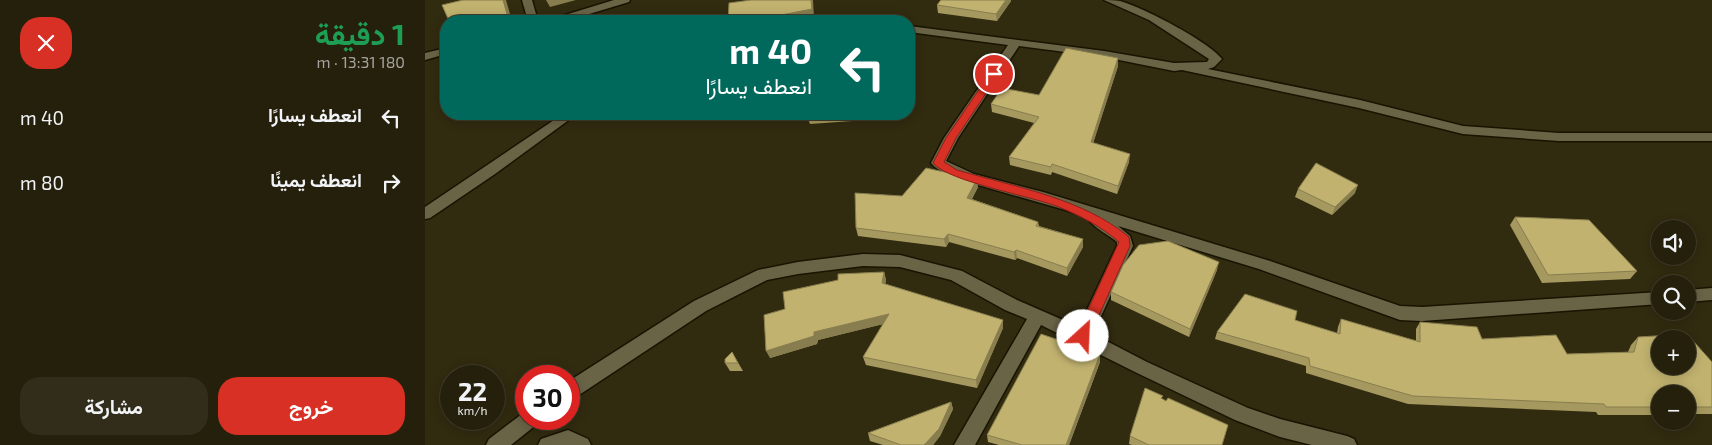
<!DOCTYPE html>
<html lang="ar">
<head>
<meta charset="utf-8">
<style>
  :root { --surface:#25200c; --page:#312d1a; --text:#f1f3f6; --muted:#a3a39d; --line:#423e2d; --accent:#d93025 }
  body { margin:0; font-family:"Exo 2",Vazirmatn,sans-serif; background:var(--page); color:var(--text); direction:rtl; height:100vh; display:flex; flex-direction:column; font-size:19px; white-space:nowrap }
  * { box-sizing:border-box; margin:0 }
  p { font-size:16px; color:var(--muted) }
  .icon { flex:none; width:28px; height:28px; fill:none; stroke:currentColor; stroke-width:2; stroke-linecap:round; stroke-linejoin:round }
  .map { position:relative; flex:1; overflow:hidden; direction:ltr }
  .details { display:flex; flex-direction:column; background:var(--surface); width:425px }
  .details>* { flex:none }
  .banner { position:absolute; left:15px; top:15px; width:475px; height:105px; border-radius:20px; box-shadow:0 2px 12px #0003,0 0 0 1px var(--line); direction:rtl; background:#00695c; color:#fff; overflow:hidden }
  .buttons { position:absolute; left:1226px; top:220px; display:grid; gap:10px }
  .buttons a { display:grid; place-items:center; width:45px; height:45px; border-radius:50%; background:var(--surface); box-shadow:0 2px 12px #0003,0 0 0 1px var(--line); font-size:25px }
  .speed { position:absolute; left:15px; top:365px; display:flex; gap:10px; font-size:25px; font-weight:700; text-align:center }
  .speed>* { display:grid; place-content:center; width:65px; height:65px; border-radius:50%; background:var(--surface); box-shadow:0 2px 12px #0003,0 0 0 1px var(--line); line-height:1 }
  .speed small { font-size:12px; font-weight:400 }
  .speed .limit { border:8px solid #d22; background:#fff; color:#111 }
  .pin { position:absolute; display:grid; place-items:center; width:42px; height:42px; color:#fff; margin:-21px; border:2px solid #fff; border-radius:50%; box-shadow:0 1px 5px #0007 }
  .me { position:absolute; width:55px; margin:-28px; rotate:25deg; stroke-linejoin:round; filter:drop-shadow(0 0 4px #0008) }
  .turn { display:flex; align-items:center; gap:18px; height:105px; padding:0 20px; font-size:22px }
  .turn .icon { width:65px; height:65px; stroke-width:2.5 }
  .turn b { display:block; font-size:35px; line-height:42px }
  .round { display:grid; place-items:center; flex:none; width:52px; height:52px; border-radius:20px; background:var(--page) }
  .head { display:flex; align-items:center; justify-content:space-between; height:85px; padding:0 20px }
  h1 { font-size:30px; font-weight:700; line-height:38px; color:#1e9e55 }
  .primary-button { display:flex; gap:10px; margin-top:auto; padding:10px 20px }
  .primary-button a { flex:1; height:58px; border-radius:20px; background:var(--accent); color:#fff; font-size:20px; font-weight:700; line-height:58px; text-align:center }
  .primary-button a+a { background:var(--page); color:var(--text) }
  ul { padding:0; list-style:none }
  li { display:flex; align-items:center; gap:15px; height:65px; padding:0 20px }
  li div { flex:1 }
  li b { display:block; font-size:19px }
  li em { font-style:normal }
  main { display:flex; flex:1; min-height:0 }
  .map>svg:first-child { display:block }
</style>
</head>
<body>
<main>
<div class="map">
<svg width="1287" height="445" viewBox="0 0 1287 445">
  <rect width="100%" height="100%" fill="#312b10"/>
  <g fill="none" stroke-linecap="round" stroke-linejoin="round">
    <defs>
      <g id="minor">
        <path d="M97 0H107L113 21H103Z"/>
        <path d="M189 0H205L204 2 141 21H126L127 19Z"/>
        <path d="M679 0C684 0 690 0 695 1 717 7 783 41 797 59L789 67 783 69 935 100 1038 126 1134 133H1287V141H1134L1038 134 934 108 757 70 749 71 679 57 594 46 533 138 521 161 549 174 618 192 845 261 975 306 997 307 1235 292V304L997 321 975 320 834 269 693 226 705 236 708 246 668 334 722 362 823 408 855 419 922 436 929 439 932 445H887L855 437 810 420 710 372 616 325 550 445H529L602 319 580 310 526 280 475 267 438 266 373 274 342 280 281 311 151 397 144 399V381L269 301 333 270 373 262 438 254 475 255 537 271 592 300 654 327 692 246V242C685 236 668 227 664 220L665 217 539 181C529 176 513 172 506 163L519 138 583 45 484 32V26L679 51 749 63 782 62 784 59 724 20Z"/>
        <path d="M21 48V54L0 60V53Z"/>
        <path d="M138 114H152L70 174 5 218 0 219V207Z"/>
        <path d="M1287 288V300L1262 302V290Z"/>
        <path d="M101 411V419H113L111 425 86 445H61L64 439Z"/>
        <path d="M143 430 163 439 166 445H113L116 439Z"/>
      </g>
    </defs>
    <use href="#minor" stroke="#191400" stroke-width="3"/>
    <use href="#minor" fill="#6a6447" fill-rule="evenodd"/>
  </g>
  <g fill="#a6995f">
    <path d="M516 0H586V1L572 21 513 13 512 5Z"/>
    <path d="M693 66 668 143 704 162 692 194 627 172 626 175 585 165 584 157 609 123 567 112 566 104 614 95Z"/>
    <path d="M383 114H471L470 118 385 124 382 116Z"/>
    <path d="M553 187 547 199 613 222 614 226 658 239V247L642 276 592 258 590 260 524 242 521 247 433 236 431 228 477 196Z"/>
    <path d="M873 189 930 193 907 215 870 197Z"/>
    <path d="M1090 217 1212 271 1205 279 1117 283 1085 225Z"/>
    <path d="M792 270 764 337 686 300V292Z"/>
    <path d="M459 272 461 280 460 284 578 320V328L552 388 441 365 438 357 458 324 393 340 392 344 345 358 360 309Z"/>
    <path d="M916 319 991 341V329L995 322 1057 339 1142 354 1203 352 1206 345 1213 337 1287 362V414H1262V394H1235V415H1173L1171 412 983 404 881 373V366L790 339 792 332 912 333 913 327Z"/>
    <path d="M307 352 318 371H305L300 363Z"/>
    <path d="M675 354V362L644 445H574L563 442 562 435Z"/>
    <path d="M737 399 797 445H707L704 444 705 436Z"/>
    <path d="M526 402 528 409 515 436 508 445H458L445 441 443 433Z"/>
  </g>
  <g fill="#877d4e">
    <path d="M78 0H81L87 21H84Z"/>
    <path d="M121 0H151L125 7Z"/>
    <path d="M386 0H388L389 18 375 21H341V18Z"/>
    <path d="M581 0H586V1L572 21 571 14Z"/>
    <path d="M49 19 51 21H38Z"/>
    <path d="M693 58V66L666 150V142Z"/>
    <path d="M705 154 704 162 692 194 693 186Z"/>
    <path d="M552 179 553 187 543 206 542 198Z"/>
    <path d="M933 185 930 193 907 215 910 207Z"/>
    <path d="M523 234 524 242 521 247 519 239Z"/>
    <path d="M658 239V247L642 276V268Z"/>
    <path d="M591 250 592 258 590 260 589 252Z"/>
    <path d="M794 262 792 270 764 337 765 329Z"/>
    <path d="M459 272 461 280 459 291 457 283Z"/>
    <path d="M464 314 467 322 393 340 392 344 345 358 341 351 389 332Z"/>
    <path d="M578 320V328L552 388 551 380Z"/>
    <path d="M675 354V362L644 445H641Z"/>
    <path d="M526 402 528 409 515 436 508 445H499Z"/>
  </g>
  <g fill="#c1b26f" stroke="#877d4e" fill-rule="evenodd">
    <path d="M38 0H78L84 21H51L49 19 38 21H24L17 5Z"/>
    <path d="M326 0H386L387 9 341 18V21H303L304 3Z"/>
    <path d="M516 0H581L571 14 512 5Z"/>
    <path d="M641 48 693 58 666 142 705 154 693 186 627 164 626 167 584 157 614 117 566 104 577 88 614 95Z"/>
    <path d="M383 114H415L382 116Z"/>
    <path d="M891 163 933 185 910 207 873 189Z"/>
    <path d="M501 168 552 179 542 198 613 222 611 226 658 239 642 268 591 250 589 252 523 234 519 239 431 228 430 193 477 196Z"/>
    <path d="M1090 217 1164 220 1212 271 1123 275Z"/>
    <path d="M743 241 794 262 765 329 686 292 698 265 714 245Z"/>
    <path d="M459 272 457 283 578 320 551 380 438 357 464 314 389 332V336L341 351 339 315 360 309 358 292 413 280V274Z"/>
    <path d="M820 294 872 311 870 320 915 334 916 319 995 342V322L1052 327 1057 339 1131 335 1142 354 1209 352 1213 337 1262 334 1287 362V407H1262V394H1235V407H1181L1179 404 988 396 885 366 884 358 792 332ZM1235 339H1262V366H1235Z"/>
    <path d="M616 334 675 354 641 445H597L562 435Z"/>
    <path d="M307 352 313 363H300V359Z"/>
    <path d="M720 388 738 396 736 398 741 401 743 398 803 425 797 445H724L705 436Z"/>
    <path d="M526 402 514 429 499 445H476L443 433Z"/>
  </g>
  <path fill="#d93025" stroke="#8d1f18" d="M566 72H572L574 74 531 138 519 162 532 170C590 187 657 198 704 237L705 246 663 340 658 342 653 340 651 336 694 242C677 227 656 216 634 207 607 196 524 182 508 163L521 138Z"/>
</svg>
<div class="buttons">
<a><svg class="icon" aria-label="sound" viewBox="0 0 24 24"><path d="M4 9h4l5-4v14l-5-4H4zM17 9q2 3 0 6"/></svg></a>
<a><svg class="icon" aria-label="search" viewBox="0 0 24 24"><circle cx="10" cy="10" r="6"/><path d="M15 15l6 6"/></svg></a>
<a>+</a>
<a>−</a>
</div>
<div class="speed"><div>22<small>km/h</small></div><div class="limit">30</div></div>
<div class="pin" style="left:569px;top:74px;background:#d93025"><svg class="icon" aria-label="arrive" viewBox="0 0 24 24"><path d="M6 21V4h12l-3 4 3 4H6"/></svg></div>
<svg class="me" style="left:658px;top:336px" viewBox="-20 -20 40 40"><circle r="19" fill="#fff"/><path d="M0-13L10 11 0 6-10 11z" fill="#d93025"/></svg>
<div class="banner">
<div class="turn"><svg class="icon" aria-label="left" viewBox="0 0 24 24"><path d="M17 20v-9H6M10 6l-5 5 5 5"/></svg><div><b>40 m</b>انعطف يسارًا</div></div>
</div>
</div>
<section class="details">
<div class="head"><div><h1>1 دقيقة</h1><p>180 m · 13:31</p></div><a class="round" style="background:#d93025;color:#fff"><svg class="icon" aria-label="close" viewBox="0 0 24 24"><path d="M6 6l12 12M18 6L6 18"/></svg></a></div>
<ul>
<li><svg class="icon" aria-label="left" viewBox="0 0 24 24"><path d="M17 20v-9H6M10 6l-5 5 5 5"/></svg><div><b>انعطف يسارًا</b></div><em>40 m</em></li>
<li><svg class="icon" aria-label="right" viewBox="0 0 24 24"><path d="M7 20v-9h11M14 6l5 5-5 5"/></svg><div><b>انعطف يمينًا</b></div><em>80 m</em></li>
</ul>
<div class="primary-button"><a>خروج</a><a>مشاركة</a></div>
</section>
</main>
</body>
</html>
